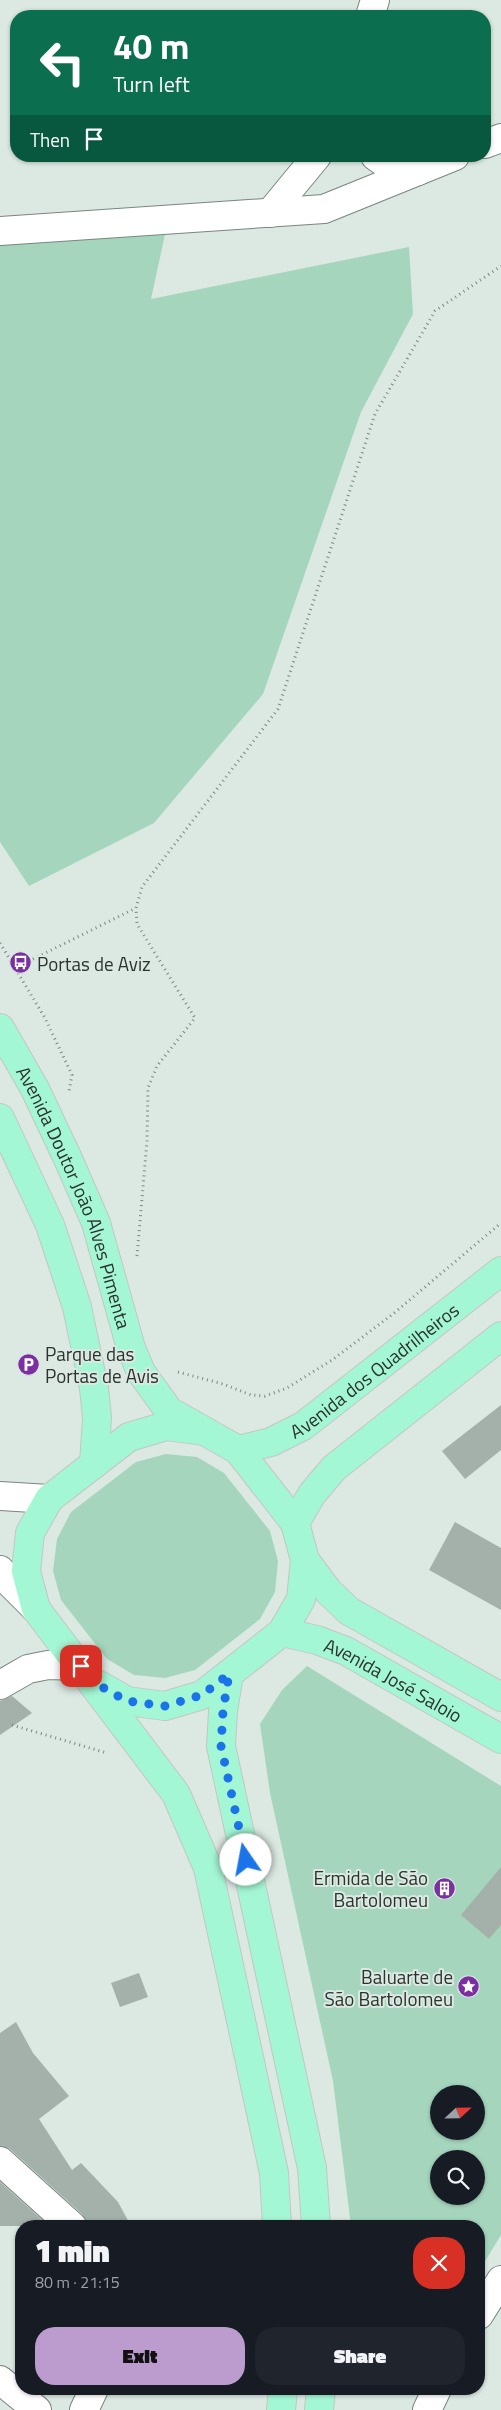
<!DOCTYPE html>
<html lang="en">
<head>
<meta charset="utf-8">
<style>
  :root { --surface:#171b24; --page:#20242c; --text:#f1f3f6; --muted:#9ea1a6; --accent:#bc9bcf }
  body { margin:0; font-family:"Titillium Web",sans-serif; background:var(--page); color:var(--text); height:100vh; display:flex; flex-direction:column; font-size:19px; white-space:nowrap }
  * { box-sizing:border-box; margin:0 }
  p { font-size:16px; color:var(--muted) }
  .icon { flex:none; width:28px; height:28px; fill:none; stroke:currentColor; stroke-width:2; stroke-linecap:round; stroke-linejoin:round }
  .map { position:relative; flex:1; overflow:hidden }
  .details { position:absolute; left:15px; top:2220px; width:470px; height:175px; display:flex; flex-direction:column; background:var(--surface); border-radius:20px; box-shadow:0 1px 4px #0004 }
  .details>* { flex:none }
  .banner { position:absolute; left:10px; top:10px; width:481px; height:152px; border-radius:20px; box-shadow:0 1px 4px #0004; background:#0b6e4f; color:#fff; overflow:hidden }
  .needle { width:32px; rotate:68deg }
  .controls { position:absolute; left:430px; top:2085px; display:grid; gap:10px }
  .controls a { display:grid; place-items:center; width:55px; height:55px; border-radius:50%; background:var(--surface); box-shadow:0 1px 4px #0004; font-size:25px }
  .pin { position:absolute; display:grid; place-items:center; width:42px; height:42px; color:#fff; margin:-21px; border-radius:10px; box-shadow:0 2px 8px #0006 }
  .me { position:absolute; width:55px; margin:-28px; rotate:348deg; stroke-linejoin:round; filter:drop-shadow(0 0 4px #0008) }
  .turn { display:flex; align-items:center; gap:18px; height:105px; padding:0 20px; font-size:22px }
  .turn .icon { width:65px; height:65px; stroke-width:2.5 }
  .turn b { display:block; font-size:35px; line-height:42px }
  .then { display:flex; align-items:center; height:48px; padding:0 20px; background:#0003; gap:10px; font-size:19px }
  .round { display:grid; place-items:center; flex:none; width:52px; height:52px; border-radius:20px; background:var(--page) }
  .head { display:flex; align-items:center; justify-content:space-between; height:85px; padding:0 20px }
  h1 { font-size:30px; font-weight:800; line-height:38px }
  .primary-button { display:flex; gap:10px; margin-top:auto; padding:10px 20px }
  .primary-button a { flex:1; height:58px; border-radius:20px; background:var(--accent); color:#111; font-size:20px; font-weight:800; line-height:58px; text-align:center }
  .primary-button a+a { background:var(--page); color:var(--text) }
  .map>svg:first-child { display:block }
</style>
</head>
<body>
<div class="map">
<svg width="501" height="2410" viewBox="0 0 501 2410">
  <rect width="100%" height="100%" fill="#dbe9e2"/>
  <g fill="#a5d6bd" fill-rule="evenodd">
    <path d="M166 230 151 299 409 247 413 314 361 412 263 694 154 823 29 886 0 842V245Z"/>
    <path d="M166 1454 197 1457 224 1473 270 1531 278 1561 275 1592 260 1619 195 1670 165 1678 134 1675 107 1659 61 1600 53 1571 57 1539 71 1512 136 1462Z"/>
    <path d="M307 1666 501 1786V2235L479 2271V2226H351L333 2081 270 1793 260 1724 282 1690ZM439 2094H476V2131H439ZM439 2159H476V2196H439Z"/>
  </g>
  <g fill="#a4b1aa">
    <path d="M501 1405V1450L465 1479 442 1451Z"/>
    <path d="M455 1522 501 1548V1610L429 1570Z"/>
    <path d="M12 1696 32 1713 0 1735V1701Z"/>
    <path d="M501 1867V1925L489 1939 461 1915Z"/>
    <path d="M139 1973 148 1997 120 2007 111 1983Z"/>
    <path d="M16 2022 33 2053 69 2096 39 2119 72 2170 81 2163 118 2202 131 2226H87L82 2214 10 2149 0 2146V2033Z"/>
    <path d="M0 2182 49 2226H0Z"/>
  </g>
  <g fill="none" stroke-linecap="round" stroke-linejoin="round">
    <defs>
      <g id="minor">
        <path d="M370 16 375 0"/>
        <path d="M485 144 501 138"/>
        <path d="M375 156 389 166 418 171"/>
        <path d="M270 213 317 156"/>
        <path d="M0 231 324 209 455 156"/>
        <path d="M0 1496 49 1499"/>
        <path d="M0 1570 11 1584 36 1609"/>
        <path d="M0 1685 28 1669 48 1665 81 1666"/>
        <path d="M0 2161 72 2226"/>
        <path d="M479 2315 501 2280"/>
        <path d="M0 2380 37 2410"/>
        <path d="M84 2410 94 2389"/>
        <path d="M427 2410 437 2389"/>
      </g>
      <g id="major">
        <path id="s1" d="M0 1028 35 1089 68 1159 96 1223 131 1348 141 1372 169 1411 238 1450 295 1523 305 1560 301 1599 282 1632 202 1695 165 1706 127 1701 99 1685"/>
        <path d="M0 1118 50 1225 77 1307 94 1388 97 1418 94 1464"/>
        <path d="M204 1431 166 1426 129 1437 94 1464 49 1499 30 1533 26 1571 36 1609 176 1794 208 1868 274 2173 277 2226"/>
        <path id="s2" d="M238 1450 271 1442 303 1426 501 1271"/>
        <path d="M295 1523 312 1494 334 1468 501 1336"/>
        <path d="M305 1560 328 1591 349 1611 501 1697"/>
        <path id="s3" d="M282 1632 317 1640 346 1651 501 1739"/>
        <path d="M229 1674 223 1711 221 1746 312 2168 316 2226"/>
        <path d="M281 2410 283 2389"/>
        <path d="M319 2410 321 2389"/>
      </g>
    </defs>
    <use href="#minor" stroke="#79867f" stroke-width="30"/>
    <use href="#major" stroke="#c4c6c5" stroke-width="30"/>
    <g stroke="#7d8782" stroke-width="3" stroke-dasharray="1 4" stroke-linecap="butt">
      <path d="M0 943 45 1018 72 1075 69 1091"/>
      <path d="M15 968 136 908"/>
      <path d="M137 1256 147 1141 148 1088 157 1066 195 1018 137 924 136 908 142 887 278 709 375 414 435 311 501 266"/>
      <path d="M178 1372 223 1384 251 1395 265 1396 287 1388 332 1360 393 1314 501 1223"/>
      <path d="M12 1725 107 1753"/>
    </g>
    <use href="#minor" stroke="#fff" stroke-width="28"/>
    <use href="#major" stroke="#a4f7d4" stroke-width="28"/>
  </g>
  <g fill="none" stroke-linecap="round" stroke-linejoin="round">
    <path stroke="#1a73e8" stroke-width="9" stroke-dasharray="0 16.2" d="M81 1666 93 1682 127 1701 165 1706 202 1695 229 1674 223 1711 221 1746 246 1860"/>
  </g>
  <defs>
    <symbol id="bus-disc" viewBox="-11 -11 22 22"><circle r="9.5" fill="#7c2fa0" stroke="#dbe9e2"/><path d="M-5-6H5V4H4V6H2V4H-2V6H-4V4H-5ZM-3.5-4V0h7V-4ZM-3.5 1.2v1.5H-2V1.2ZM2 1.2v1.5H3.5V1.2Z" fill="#fff"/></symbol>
    <symbol id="parking-disc" viewBox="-11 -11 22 22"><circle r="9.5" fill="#7c2fa0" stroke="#dbe9e2"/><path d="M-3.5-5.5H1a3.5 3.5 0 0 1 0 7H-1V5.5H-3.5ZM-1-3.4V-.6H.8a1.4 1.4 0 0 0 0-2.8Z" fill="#fff"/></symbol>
    <symbol id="building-disc" viewBox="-11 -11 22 22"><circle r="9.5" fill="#7c2fa0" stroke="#dbe9e2"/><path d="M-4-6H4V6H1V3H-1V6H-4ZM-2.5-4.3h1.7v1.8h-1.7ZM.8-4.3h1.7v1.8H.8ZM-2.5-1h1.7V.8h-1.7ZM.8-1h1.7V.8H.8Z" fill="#fff"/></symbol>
    <symbol id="sight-disc" viewBox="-11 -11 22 22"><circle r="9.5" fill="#7c2fa0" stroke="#dbe9e2"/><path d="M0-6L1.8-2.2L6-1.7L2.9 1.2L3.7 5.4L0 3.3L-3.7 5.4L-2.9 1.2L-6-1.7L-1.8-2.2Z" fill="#fff"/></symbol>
  </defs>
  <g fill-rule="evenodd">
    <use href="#bus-disc" x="8" y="950" width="25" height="25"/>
    <use href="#parking-disc" x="16" y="1352" width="25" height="25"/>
    <use href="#building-disc" x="432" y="1876" width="25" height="25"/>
    <use href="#sight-disc" x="456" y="1974" width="25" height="25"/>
  </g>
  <g text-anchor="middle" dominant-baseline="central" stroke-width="4" stroke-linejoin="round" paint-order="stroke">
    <g font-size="19" fill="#2c322f" stroke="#dbe9e2" text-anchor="start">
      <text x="37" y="963">Portas de Aviz</text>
      <text x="45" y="1353">Parque das<tspan x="45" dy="22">Portas de Avis</tspan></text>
      <text x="428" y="1877" text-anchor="end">Ermida de São<tspan x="428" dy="22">Bartolomeu</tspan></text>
      <text x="453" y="1976" text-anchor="end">Baluarte de<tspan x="453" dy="22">São Bartolomeu</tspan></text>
    </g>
    <g font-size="19" fill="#2c322f" stroke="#dbe9e2">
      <text stroke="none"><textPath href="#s1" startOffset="186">Avenida Doutor João Alves Pimenta</textPath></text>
      <text stroke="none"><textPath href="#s2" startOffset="160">Avenida dos Quadrilheiros</textPath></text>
      <text stroke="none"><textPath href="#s3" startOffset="122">Avenida José Saloio</textPath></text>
    </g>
  </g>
</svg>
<div class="controls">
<a><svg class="needle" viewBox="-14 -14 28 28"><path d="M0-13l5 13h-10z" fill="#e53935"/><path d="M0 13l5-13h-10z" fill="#9ea1a6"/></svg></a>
<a><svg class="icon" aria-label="search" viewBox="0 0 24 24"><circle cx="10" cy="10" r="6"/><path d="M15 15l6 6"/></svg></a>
</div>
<div class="pin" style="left:81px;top:1666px;background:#d93025"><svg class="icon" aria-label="arrive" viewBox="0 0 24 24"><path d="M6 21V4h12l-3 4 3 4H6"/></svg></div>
<svg class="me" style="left:246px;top:1860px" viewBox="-20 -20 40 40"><circle r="19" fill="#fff"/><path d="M0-13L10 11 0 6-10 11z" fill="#1a73e8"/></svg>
<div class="banner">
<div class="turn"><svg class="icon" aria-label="left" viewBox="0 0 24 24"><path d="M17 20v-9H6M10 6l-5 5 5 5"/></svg><div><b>40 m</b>Turn left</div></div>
<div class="then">Then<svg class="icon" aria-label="arrive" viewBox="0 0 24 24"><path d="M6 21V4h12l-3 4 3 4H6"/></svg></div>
</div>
<section class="details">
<div class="head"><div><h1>1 min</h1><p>80 m · 21:15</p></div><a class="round" style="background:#d93025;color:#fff"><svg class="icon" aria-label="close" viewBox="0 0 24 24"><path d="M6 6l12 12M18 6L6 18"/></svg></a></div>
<div class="primary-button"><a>Exit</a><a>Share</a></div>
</section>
</div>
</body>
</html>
